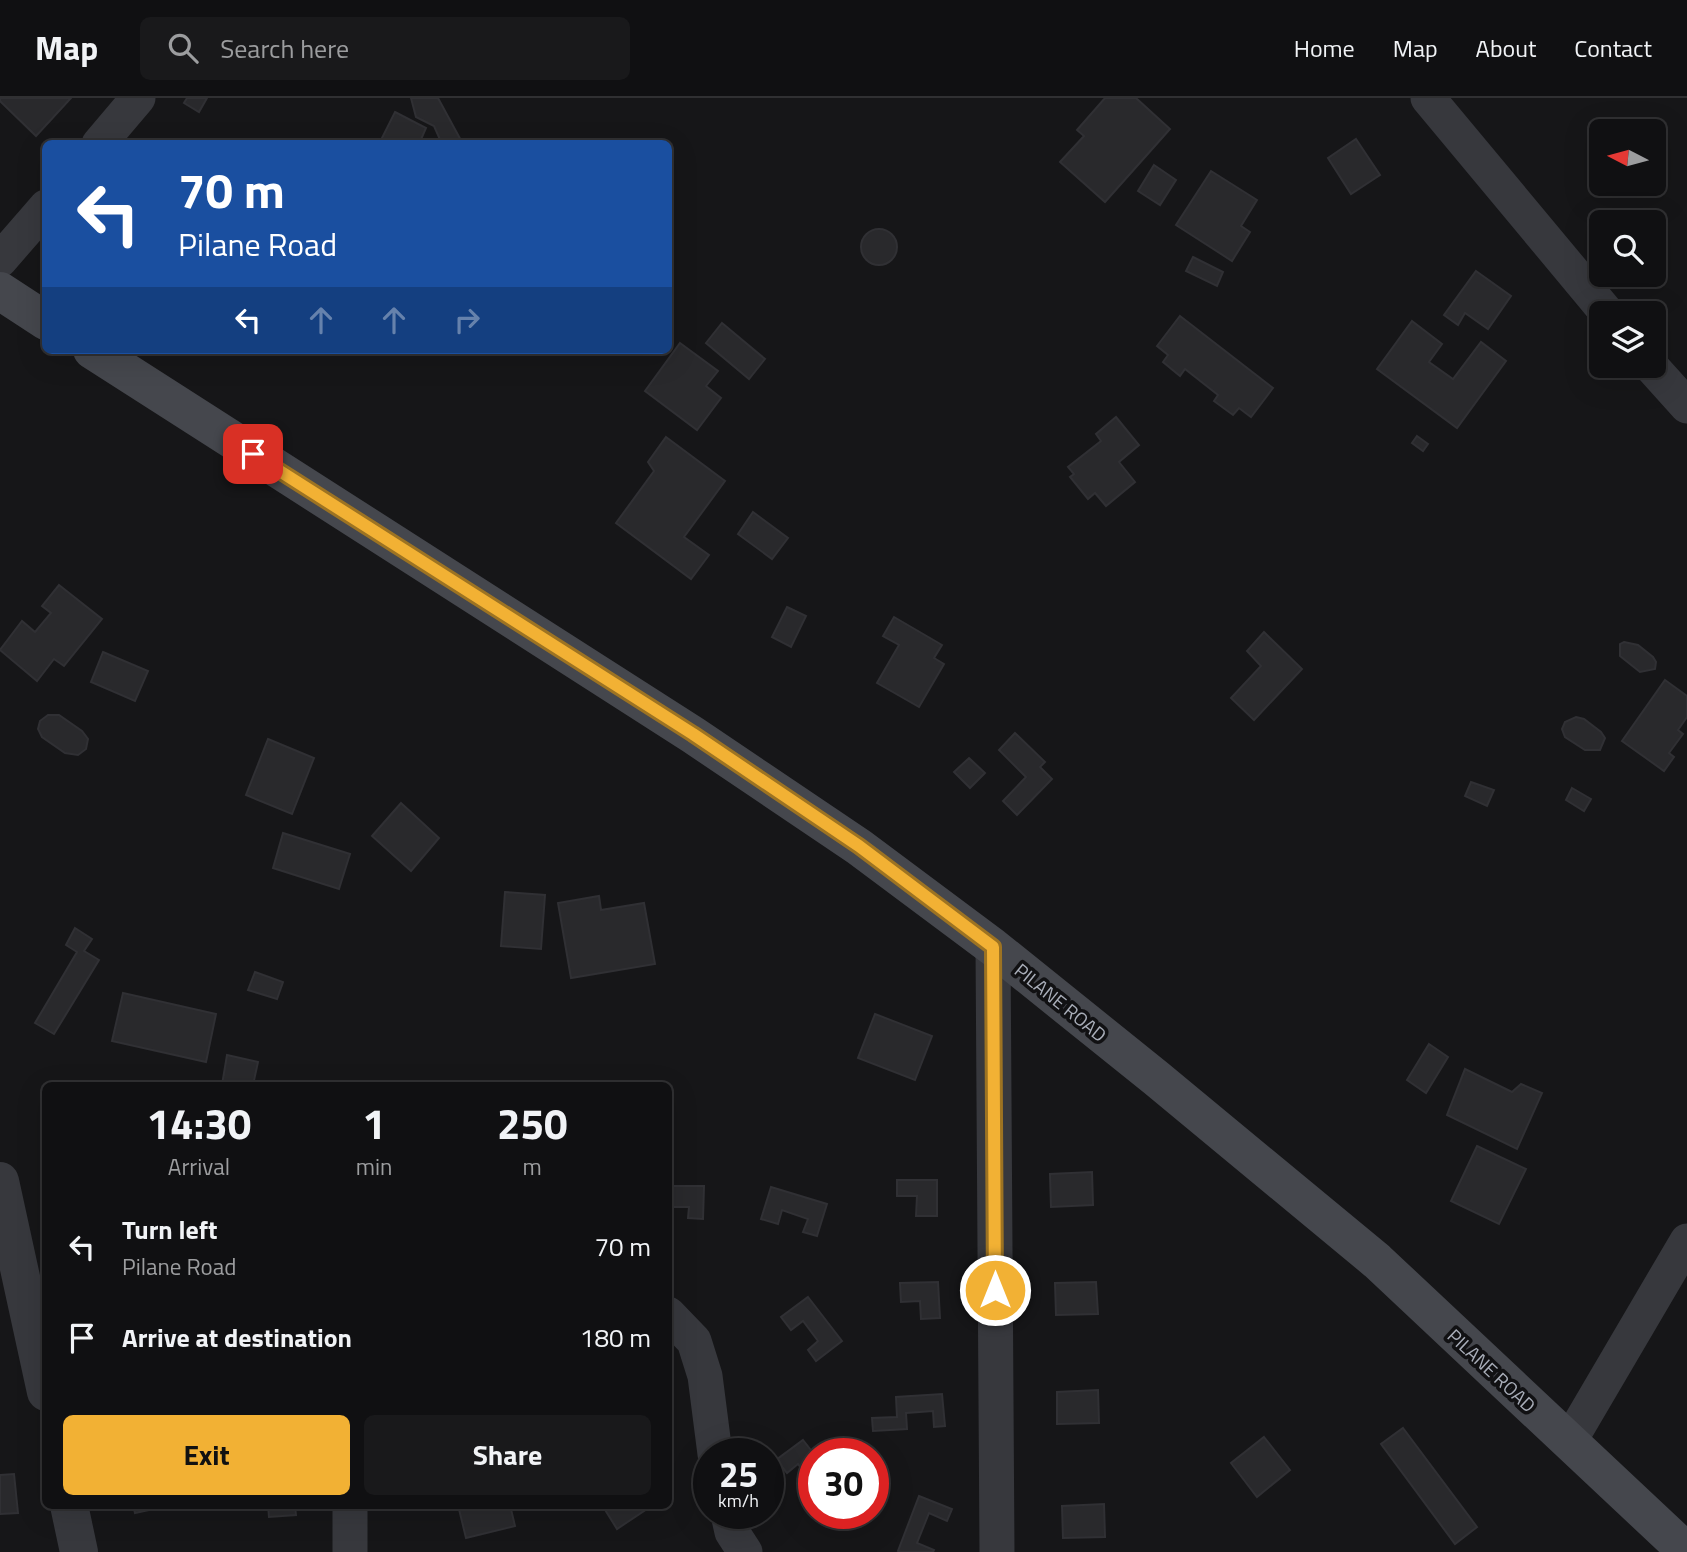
<!DOCTYPE html>
<html lang="en">
<head>
<meta charset="utf-8">
<style>
  :root { --surface:#101012; --page:#19191b; --text:#f1f3f6; --muted:#9c9d9f; --line:#303032; --accent:#f2b134 }
  body { margin:0; font-family:"Titillium Web",sans-serif; background:var(--page); color:var(--text); height:100vh; display:flex; flex-direction:column; font-size:26px; white-space:nowrap }
  * { box-sizing:border-box; margin:0 }
  p { font-size:23px; color:var(--muted) }
  .icon { flex:none; width:38px; height:38px; fill:none; stroke:currentColor; stroke-width:2; stroke-linecap:round; stroke-linejoin:round }
  .map { position:relative; flex:1; overflow:hidden }
  .side { position:absolute; left:42px; top:984px; width:630px; height:427px; display:flex; flex-direction:column; background:var(--surface); border-radius:10px; box-shadow:0 7px 28px #0002,0 0 0 2px var(--line) }
  .side>* { flex:none }
  .banner { position:absolute; left:42px; top:42px; width:630px; height:214px; border-radius:10px; box-shadow:0 7px 28px #0002,0 0 0 2px var(--line); background:#1a4fa0; color:#fff; overflow:hidden }
  .needle { width:46px; rotate:276deg }
  .fabs { position:absolute; left:1589px; top:21px; display:grid; gap:14px }
  .fabs a { display:grid; place-items:center; width:77px; height:77px; border-radius:10px; background:var(--surface); box-shadow:0 7px 28px #0002,0 0 0 2px var(--line); font-size:35px }
  .speed { position:absolute; left:693px; top:1340px; display:flex; gap:14px; font-size:35px; font-weight:700; text-align:center }
  .speed>* { display:grid; place-content:center; width:91px; height:91px; border-radius:50%; background:var(--surface); box-shadow:0 7px 28px #0002,0 0 0 2px var(--line); line-height:1 }
  .speed small { font-size:18px; font-weight:400 }
  .speed .limit { border:10px solid #d22; background:#fff; color:#111 }
  .pin { position:absolute; display:grid; place-items:center; width:60px; height:60px; color:#fff; margin:-30px; border-radius:14px; box-shadow:0 4px 10px #0006 }
  .me { position:absolute; width:77px; margin:-38px; rotate:0deg; stroke-linejoin:round; filter:drop-shadow(0 0 5px #0008) }
  .turn { display:flex; align-items:center; gap:24px; height:147px; padding:0 21px; font-size:32px }
  .turn .icon { width:91px; height:91px; stroke-width:2.5 }
  .turn b { display:block; font-size:49px; line-height:60px }
  .lanes { display:flex; align-items:center; height:66px; padding:0 21px; background:#0003; justify-content:center; gap:35px; direction:ltr }
  .lanes .off { opacity:.35 }
  .eta { display:flex; justify-content:space-evenly; align-items:center; height:119px; text-align:center }
  .eta b { font-size:42px; font-weight:700; line-height:49px }
  .action { display:flex; gap:14px; margin-top:auto; padding:14px 21px }
  .action a { flex:1; height:80px; border-radius:10px; background:var(--accent); color:#111; font-size:28px; font-weight:700; line-height:80px; text-align:center }
  .action a+a { background:var(--page); color:var(--text) }
  ul { padding:0; list-style:none }
  li { display:flex; align-items:center; gap:21px; height:91px; padding:0 21px }
  li div { flex:1 }
  li b { display:block; font-size:26px }
  li em { font-style:normal }
  header { display:flex; align-items:center; gap:42px; box-sizing:border-box; height:98px; padding:0 35px; background:var(--surface); border-bottom:2px solid var(--line) }
  header strong { font-size:33px }
  nav { display:flex; gap:38px; margin-inline-start:auto; font-size:24px }
  .search { width:490px; height:63px; background:var(--page); display:flex; align-items:center; gap:18px; box-sizing:border-box; padding:0 24px; border-radius:10px; color:var(--muted); font-size:26px }
  .map>svg:first-child { display:block }
</style>
</head>
<body>
<header>
<strong>Map</strong>
<div class="search"><svg class="icon" aria-label="search" viewBox="0 0 24 24"><circle cx="10" cy="10" r="6"/><path d="M15 15l6 6"/></svg>Search here</div>
<nav><a>Home</a><a>Map</a><a>About</a><a>Contact</a></nav>
</header>
<div class="map">
<svg width="1687" height="1454" viewBox="0 0 1687 1454">
  <rect width="100%" height="100%" fill="#161618"/>
  <g fill="#29292c" stroke="#303034" stroke-width="2">
    <path d="M0 0H71L36 38 0 3Z"/>
    <path d="M187 0H207L199 14 184 5Z"/>
    <path d="M411 0H438L463 46H442L434 28 416 19Z"/>
    <path d="M1105 0H1136L1170 31 1105 104 1060 64 1084 38 1077 32Z"/>
    <path d="M395 14 426 30 419 46H379Z"/>
    <path d="M1356 41 1380 77 1351 96 1328 60Z"/>
    <path d="M1154 67 1176 82 1160 107 1138 93Z"/>
    <path d="M1211 73 1257 102 1241 128 1250 134 1232 163 1176 127Z"/>
    <circle cx="879" cy="149" r="18"/>
    <path d="M1193 159 1223 174 1217 188 1186 173Z"/>
    <path d="M1476 173 1511 198 1488 231 1465 215 1458 227 1444 217Z"/>
    <path d="M1180 218 1273 290 1251 319 1239 310 1233 317 1214 303 1218 297 1185 271 1180 278 1163 264 1168 257 1157 248Z"/>
    <path d="M1412 223 1442 246 1429 264 1453 281 1481 244 1506 263 1457 330 1377 271Z"/>
    <path d="M722 225 765 261 749 281 706 245Z"/>
    <path d="M680 245 718 273 706 288 721 300 697 332 645 293Z"/>
    <path d="M1116 319 1139 347 1119 364 1135 384 1106 408 1095 395 1088 401 1070 379 1074 376 1068 369 1101 343 1096 336Z"/>
    <path d="M1417 338 1428 346 1423 353 1412 345Z"/>
    <path d="M666 339 725 383 684 439 709 457 691 481 616 425 654 373 648 364Z"/>
    <path d="M753 414 788 440 772 461 738 436Z"/>
    <path d="M59 487 102 521 64 568 54 561 37 583 0 552 22 523 35 534 51 515 42 508Z"/>
    <path d="M787 509 806 518 791 549 772 539Z"/>
    <path d="M894 519 942 547 934 560 944 566 919 609 877 585 899 547 883 538Z"/>
    <path d="M1264 534 1302 571 1254 622 1231 600 1261 568 1247 553Z"/>
    <path d="M1624 544 1638 547 1653 559 1656 564 1655 571 1640 574 1620 558V546Z"/>
    <path d="M103 554 148 573 135 603 91 584Z"/>
    <path d="M1665 582 1687 598V619L1678 632 1683 636 1669 655 1674 659 1664 673 1622 643Z"/>
    <path d="M48 617H59L82 633 88 641 86 651 78 657 65 655 42 639 38 631 40 623Z"/>
    <path d="M1576 619 1584 621 1601 634 1605 640 1600 652H1585L1565 639 1562 631 1565 624Z"/>
    <path d="M1015 635 1045 664 1040 669 1052 681 1017 717 1003 703 1026 679 999 652Z"/>
    <path d="M268 641 314 660 292 716 246 697Z"/>
    <path d="M969 660 985 675 970 690 954 674Z"/>
    <path d="M1471 684 1494 692 1487 708 1465 698Z"/>
    <path d="M1572 690 1591 701 1584 713 1566 702Z"/>
    <path d="M401 705 439 740 411 773 372 738Z"/>
    <path d="M283 735 350 756 339 791 273 770Z"/>
    <path d="M505 794 545 797 541 851 501 848Z"/>
    <path d="M599 798 601 812 644 805 655 866 571 880 558 805Z"/>
    <path d="M75 830 92 841 84 853 99 862 54 936 35 925 77 854 66 847Z"/>
    <path d="M255 874 283 884 277 901 248 892Z"/>
    <path d="M123 895 216 916 206 964 112 943Z"/>
    <path d="M875 916 932 938 915 982 858 960Z"/>
    <path d="M1429 946 1448 959 1426 995 1407 982Z"/>
    <path d="M227 957 258 964 253 987H222Z"/>
    <path d="M1465 971 1512 994 1521 986 1542 995 1517 1051 1447 1017Z"/>
    <path d="M1477 1048 1526 1071 1499 1126 1451 1103Z"/>
    <path d="M1092 1074 1093 1107 1051 1109 1050 1076Z"/>
    <path d="M897 1082H937V1118H916L917 1098H897Z"/>
    <path d="M668 1088H704L703 1121 688 1120 689 1109H668Z"/>
    <path d="M771 1089 827 1106 817 1138 803 1134 808 1121 782 1112 778 1126 761 1121Z"/>
    <path d="M938 1184 940 1220 921 1221 920 1203 901 1204 900 1185Z"/>
    <path d="M1096 1184 1098 1216 1056 1217 1055 1185Z"/>
    <path d="M808 1199 842 1243 816 1263 808 1252 818 1243 803 1223 791 1232 781 1219Z"/>
    <path d="M1098 1292 1099 1325 1057 1326V1294Z"/>
    <path d="M942 1296 945 1328 934 1329 933 1313 906 1315 907 1331 873 1333 872 1320 897 1319 896 1299Z"/>
    <path d="M1403 1330 1477 1429 1455 1446 1381 1346Z"/>
    <path d="M1264 1339 1290 1372 1257 1399 1231 1365Z"/>
    <path d="M803 1342 814 1356V1405L811 1407 803 1396 813 1387 798 1366 787 1375 776 1362Z"/>
    <path d="M14 1376 18 1415 0 1416V1377Z"/>
    <path d="M919 1398 952 1411 947 1423 929 1415 917 1445 934 1452 933 1454H901L898 1453Z"/>
    <path d="M1104 1406 1105 1439 1063 1440 1062 1408Z"/>
    <path d="M133 1407H172L135 1415Z"/>
    <path d="M268 1407H295L296 1417 269 1419Z"/>
    <path d="M458 1407H510L515 1428 466 1440Z"/>
    <path d="M602 1407H653L617 1431Z"/>
  </g>
  <g fill="none" stroke-linecap="round" stroke-linejoin="round">
    <g stroke="#37383d" stroke-width="35">
      <path d="M1428 0 1607 215"/>
      <path d="M99 46 138 0"/>
      <path d="M0 162 46 109"/>
      <path d="M1651 268 1687 308"/>
      <path d="M993 849 997 1454"/>
      <path d="M668 1216 694 1243 705 1278 715 1356"/>
      <path d="M1569 1344 1687 1143"/>
      <path d="M728 1416 732 1434 745 1454"/>
      <path d="M350 1454V1407"/>
    </g>
    <g stroke="#37383d" stroke-width="38">
      <path d="M0 1083 46 1294"/>
      <path d="M69 1407 79 1454"/>
    </g>
    <g stroke="#45474d" stroke-width="38">
      <path d="M0 193 46 223"/>
      <path d="M92 252 693 637 859 749 993 849 1156 980 1377 1163 1687 1454"/>
    </g>
  </g>
  <g fill="none" stroke-linecap="round" stroke-linejoin="round">
    <defs>
      <path id="route" d="M253 356 693 636 859 748 993 849 995 1192"/>
    </defs>
    <use href="#route" stroke="#9d7322" stroke-width="18"/>
    <use href="#route" stroke="#f2b134" stroke-width="12"/>
  </g>
  <g text-anchor="middle" dominant-baseline="central" stroke-width="7" stroke-linejoin="round" paint-order="stroke">
    <g font-size="19" fill="#a8adb8" stroke="#111113">
      <text transform="translate(1061 904) rotate(39)">PILANE ROAD</text>
      <text transform="translate(1492 1272) rotate(43)">PILANE ROAD</text>
    </g>
  </g>
</svg>
<div class="fabs">
<a><svg class="needle" viewBox="-14 -14 28 28"><path d="M0-13l5 13h-10z" fill="#e53935"/><path d="M0 13l5-13h-10z" fill="#9c9d9f"/></svg></a>
<a><svg class="icon" aria-label="search" viewBox="0 0 24 24"><circle cx="10" cy="10" r="6"/><path d="M15 15l6 6"/></svg></a>
<a><svg class="icon" aria-label="layers" viewBox="0 0 24 24"><path d="M12 4l9 5-9 5-9-5zM3 14l9 5 9-5"/></svg></a>
</div>
<div class="speed"><div>25<small>km/h</small></div><div class="limit">30</div></div>
<div class="pin" style="left:253px;top:356px;background:#d93025"><svg class="icon" aria-label="arrive" viewBox="0 0 24 24"><path d="M6 21V4h12l-3 4 3 4H6"/></svg></div>
<svg class="me" style="left:995px;top:1192px" viewBox="-20 -20 40 40"><circle r="17" fill="#f2b134" stroke="#fff" stroke-width="3"/><path d="M0-11L8 9 0 5-8 9z" fill="#fff"/></svg>
<div class="banner">
<div class="turn"><svg class="icon" aria-label="left" viewBox="0 0 24 24"><path d="M17 20v-9H6M10 6l-5 5 5 5"/></svg><div><b>70 m</b>Pilane Road</div></div>
<div class="lanes"><svg class="icon" aria-label="left" viewBox="0 0 24 24"><path d="M17 20v-9H6M10 6l-5 5 5 5"/></svg><svg class="icon off" aria-label="ahead" viewBox="0 0 24 24"><path d="M12 20V5M6 11l6-6 6 6"/></svg><svg class="icon off" aria-label="ahead" viewBox="0 0 24 24"><path d="M12 20V5M6 11l6-6 6 6"/></svg><svg class="icon off" aria-label="right" viewBox="0 0 24 24"><path d="M7 20v-9h11M14 6l5 5-5 5"/></svg></div>
</div>
<section class="side">
<div class="eta">
<div><b>14:30</b><p>Arrival</p></div>
<div><b>1</b><p>min</p></div>
<div><b>250</b><p>m</p></div>
</div>
<ul>
<li><svg class="icon" aria-label="left" viewBox="0 0 24 24"><path d="M17 20v-9H6M10 6l-5 5 5 5"/></svg><div><b>Turn left</b><p>Pilane Road</p></div><em>70 m</em></li>
<li><svg class="icon" aria-label="arrive" viewBox="0 0 24 24"><path d="M6 21V4h12l-3 4 3 4H6"/></svg><div><b>Arrive at destination</b></div><em>180 m</em></li>
</ul>
<div class="action"><a>Exit</a><a>Share</a></div>
</section>
</div>
</body>
</html>
